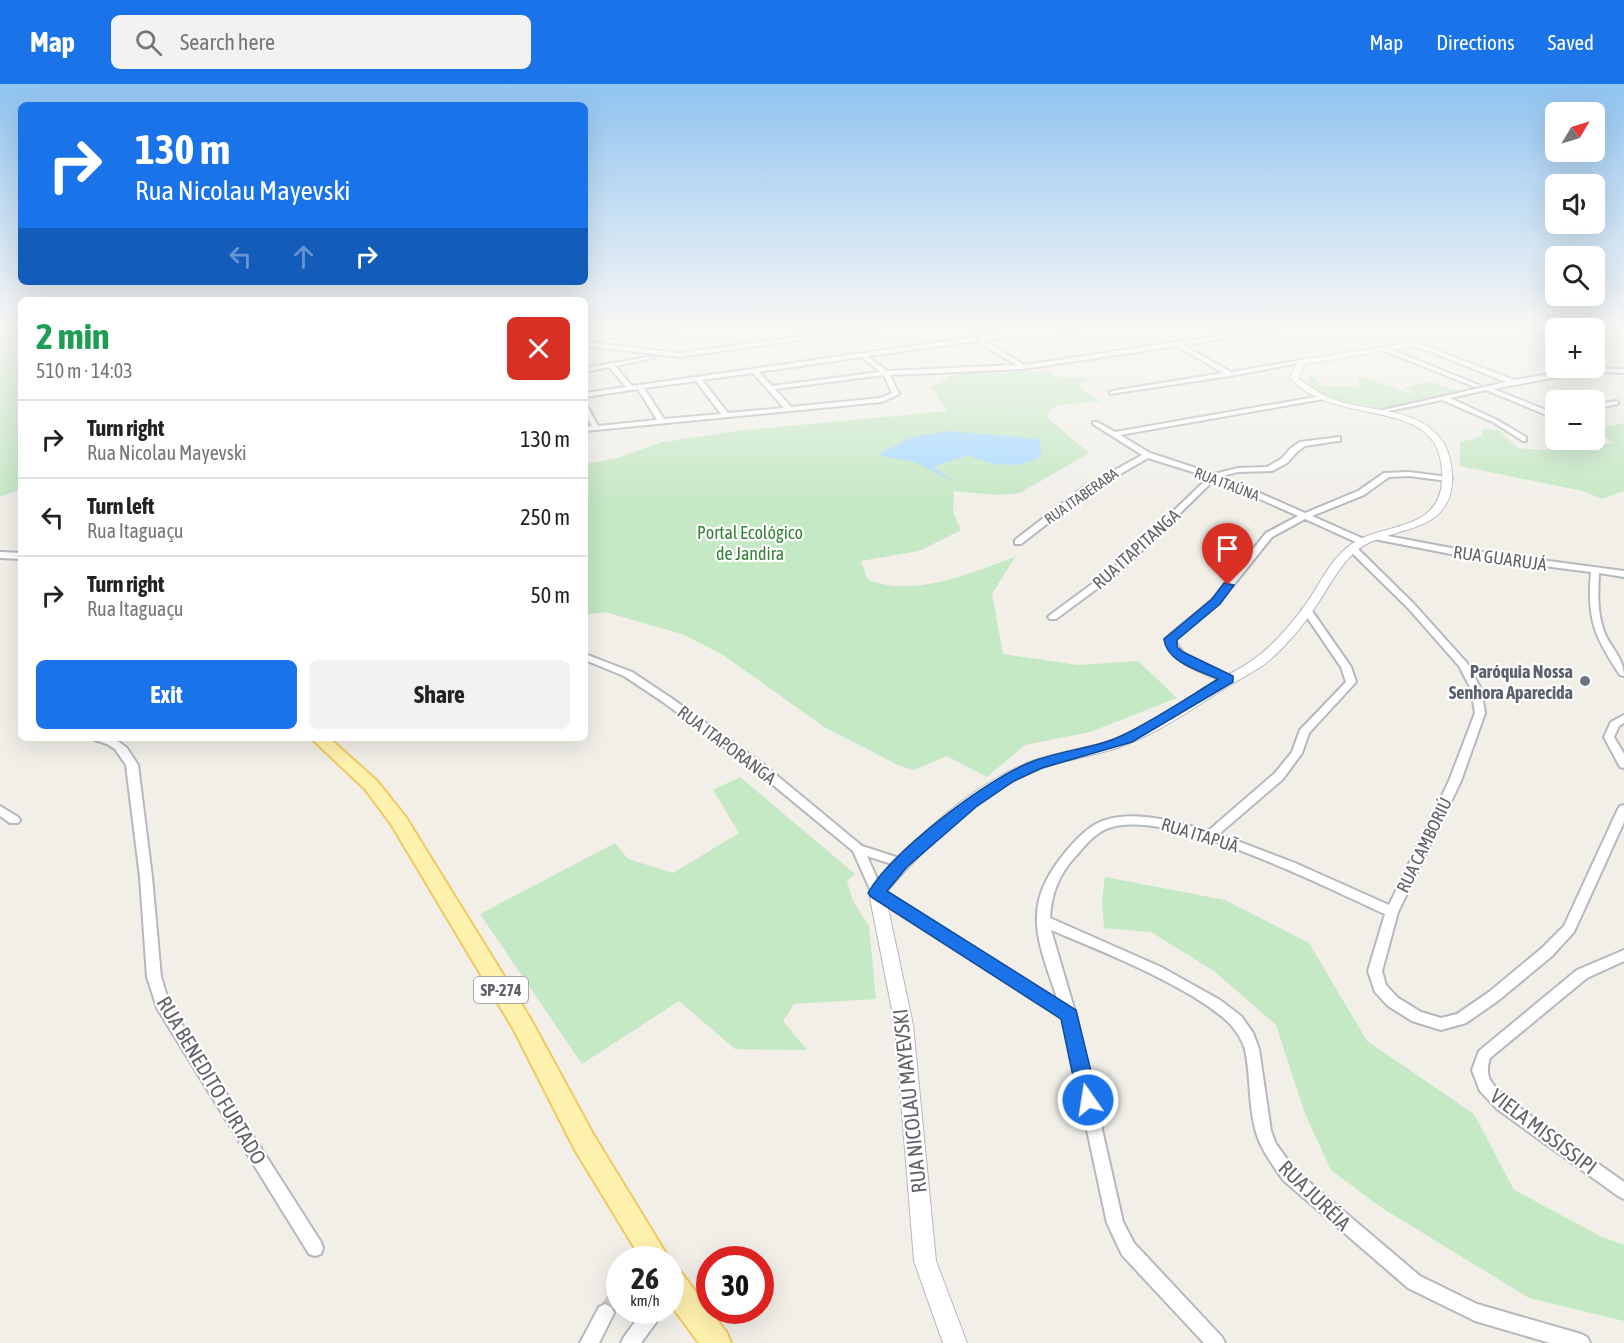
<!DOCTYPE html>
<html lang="en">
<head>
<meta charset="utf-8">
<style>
  :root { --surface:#fff; --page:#f2f2f2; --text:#222; --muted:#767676; --line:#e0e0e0; --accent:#1a73e8 }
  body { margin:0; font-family:"Asap Condensed",sans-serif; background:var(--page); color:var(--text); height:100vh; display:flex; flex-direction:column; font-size:22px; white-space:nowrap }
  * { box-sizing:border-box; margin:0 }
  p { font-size:20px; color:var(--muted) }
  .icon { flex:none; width:33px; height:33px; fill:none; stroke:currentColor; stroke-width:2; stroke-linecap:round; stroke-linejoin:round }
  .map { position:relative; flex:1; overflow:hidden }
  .side { position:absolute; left:18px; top:213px; width:570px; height:444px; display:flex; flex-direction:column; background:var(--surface); border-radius:9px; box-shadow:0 6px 24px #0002 }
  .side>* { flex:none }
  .hud { position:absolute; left:18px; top:18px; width:570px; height:183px; border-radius:9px; box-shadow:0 6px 24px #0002; background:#1a73e8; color:#fff; overflow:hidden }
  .needle { width:39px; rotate:52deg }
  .controls { position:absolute; left:1545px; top:18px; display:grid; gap:12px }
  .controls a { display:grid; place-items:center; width:60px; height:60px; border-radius:9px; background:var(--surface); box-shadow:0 6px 24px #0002; font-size:30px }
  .speed { position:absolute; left:606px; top:1162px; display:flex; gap:12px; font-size:30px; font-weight:700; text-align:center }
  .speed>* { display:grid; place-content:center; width:78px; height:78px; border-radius:50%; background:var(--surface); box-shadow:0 6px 24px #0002; line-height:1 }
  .speed small { font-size:15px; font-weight:400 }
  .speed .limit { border:9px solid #d22; background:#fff; color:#111 }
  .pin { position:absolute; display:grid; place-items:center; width:51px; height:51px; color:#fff; margin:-62px -26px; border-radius:50% 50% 50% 0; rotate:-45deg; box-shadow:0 0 6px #0007 }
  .pin .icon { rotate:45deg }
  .me { position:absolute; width:66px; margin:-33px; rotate:347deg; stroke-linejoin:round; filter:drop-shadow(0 0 4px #0008) }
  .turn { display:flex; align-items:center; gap:21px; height:126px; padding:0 18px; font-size:27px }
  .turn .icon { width:78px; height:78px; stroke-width:2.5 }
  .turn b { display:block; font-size:42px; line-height:51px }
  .lanes { display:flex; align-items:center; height:57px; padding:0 18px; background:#0003; justify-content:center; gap:30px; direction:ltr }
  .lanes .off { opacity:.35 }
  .round { display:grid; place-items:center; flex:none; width:63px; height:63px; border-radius:9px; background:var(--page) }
  .headline { display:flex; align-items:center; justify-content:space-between; height:102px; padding:0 18px }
  h1 { font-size:36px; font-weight:700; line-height:45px; color:#1e9e55 }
  .action { display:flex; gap:12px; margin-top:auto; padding:12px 18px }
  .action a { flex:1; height:69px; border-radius:9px; background:var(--accent); color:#fff; font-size:24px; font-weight:700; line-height:69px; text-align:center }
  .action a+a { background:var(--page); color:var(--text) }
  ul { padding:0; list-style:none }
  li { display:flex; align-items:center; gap:18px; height:78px; padding:0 18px; border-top:2px solid var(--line) }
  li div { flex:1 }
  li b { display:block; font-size:22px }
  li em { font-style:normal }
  header { display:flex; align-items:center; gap:36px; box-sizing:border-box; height:84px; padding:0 30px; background:var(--accent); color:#fff }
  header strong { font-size:28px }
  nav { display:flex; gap:33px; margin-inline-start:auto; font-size:21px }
  .search { width:420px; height:54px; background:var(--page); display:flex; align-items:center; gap:15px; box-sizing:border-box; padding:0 21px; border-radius:9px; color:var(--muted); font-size:22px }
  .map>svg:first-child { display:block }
</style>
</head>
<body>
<header>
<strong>Map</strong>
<div class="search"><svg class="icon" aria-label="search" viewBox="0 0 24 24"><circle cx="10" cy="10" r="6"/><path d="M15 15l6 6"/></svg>Search here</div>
<nav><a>Map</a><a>Directions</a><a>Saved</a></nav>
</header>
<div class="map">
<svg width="1624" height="1259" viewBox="0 0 1624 1259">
  <rect width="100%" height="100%" fill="#f1efe8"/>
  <g fill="#c5e8c5">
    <path d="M0 244H21V405L0 413Z"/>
    <path d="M1051 287 1053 293 1087 294 1079 303 1101 317 1058 321 1049 327 1048 334 1089 369 1020 409 997 411 954 407 953 428 961 446 919 467 861 477 868 496C916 514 969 489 1015 473L992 510 1003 570 1078 581 1138 577 1177 614 1090 648 1025 661 987 693 947 672 914 686 900 682 824 643 723 571 682 550 605 528 585 531V380L617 374 662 358 745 346 947 327 930 303 955 290Z"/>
    <path d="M1310 291 1324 302 1359 303 1356 292C1377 295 1394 306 1415 310L1405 304 1430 297 1459 308 1387 325 1329 315 1310 305 1308 296Z"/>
    <path d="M1624 339V407L1602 415 1583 407 1460 382V358L1483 352 1481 345 1499 346 1518 364 1542 366 1613 359 1596 345Z"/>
    <path d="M740 693 855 790 847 797 853 817 869 842 876 915 794 920 783 937 807 966 735 965 679 917 582 980 480 830 615 759 628 775 673 789 739 749 713 706Z"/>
    <path d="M1105 793 1225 816 1309 859 1367 957 1474 1030 1514 1106 1602 1153 1624 1161V1237L1529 1214 1379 1122 1331 1086 1305 1030 1276 941 1214 887 1151 848 1104 844 1102 816Z"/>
  </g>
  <path fill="#aadaff" d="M949 347 1040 355 1041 373C1014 386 994 381 966 371 955 378 945 376 934 383L952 397 915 378 878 371 910 353Z"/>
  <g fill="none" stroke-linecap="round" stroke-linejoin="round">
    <path stroke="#aadaff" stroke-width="2" d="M1506 259 1556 249"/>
    <path stroke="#ccccc8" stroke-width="16" stroke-dasharray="16 8" stroke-linecap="butt" d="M605 1229 620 1208"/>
    <defs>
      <g id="minor">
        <path d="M668 244H687L585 257V255L587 254Z"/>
        <path d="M866 244H884L680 273 585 262V258L680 269Z"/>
        <path d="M1070 244H1083C1055 256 1014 251 983 256L1024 281 1270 244H1286L1183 261 1231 288 1302 276 1305 278 1230 292 1110 310V308L1112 307 1223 289 1177 262 1023 285 890 291 899 310 882 318 585 347V343L592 342 585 330V322L588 324 598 342 657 336 638 305 585 313V309L626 303 609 283 585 288V284L654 272V274L615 282 632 302 1004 249 1055 247ZM977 257 1016 281 887 287 868 272ZM862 273 880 288 772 302 759 288ZM753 289 784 324 728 329 702 296ZM884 291 892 309 881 314 791 323 775 305ZM696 297 721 330 664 335 644 304Z"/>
        <path d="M1415 258 1514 296 1587 284 1624 285V289L1589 287 1493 305 1556 330V335L1486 306 1450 314 1497 336 1526 353V357H1523L1493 338 1442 316 1379 329V327L1506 298 1413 261 1412 260Z"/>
        <path d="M1384 263 1479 301 1480 302 1475 303 1382 266V264Z"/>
        <path d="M1321 312 1323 313V315L1120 351 1150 369 1214 390 1238 384 1267 383 1281 375 1291 364 1300 358 1340 353V357H1337L1305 362 1297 368 1287 379 1272 387 1238 388 1221 392 1305 429 1358 407 1384 389 1409 388 1448 393 1452 395 1448 397 1409 392 1389 393 1364 411 1312 432 1364 455V459H1358L1305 435 1272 453 1219 519 1175 556C1183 578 1211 585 1232 593L1233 595 1232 597H1224C1202 588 1174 581 1165 555L1213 515 1266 449 1298 432 1215 395 1121 487 1056 535H1050L1048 533 1050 531 1115 483 1209 393 1148 374 1087 409 1021 460H1015V456L1081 405 1142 371 1093 340V338H1097L1115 348Z"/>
        <path d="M1616 317 1618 318V320L1594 325V321Z"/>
        <path d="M1377 450 1451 464 1624 487V493L1599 489C1598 510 1597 530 1605 550 1612 565 1624 575 1624 592L1620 591C1594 552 1587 535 1591 488L1451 470 1374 455 1373 453Z"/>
        <path d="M1352 461 1355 462 1414 520 1467 579 1481 605 1485 629 1461 697 1398 828 1382 887 1386 901 1398 914 1421 928 1441 934 1457 930 1489 908 1542 864 1564 842 1618 725 1620 722 1624 721V738L1574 848 1552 872 1499 916 1466 939 1441 946 1412 937 1388 922 1375 908 1368 887 1385 830C1327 804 1164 720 1106 745 1093 751 1084 763 1075 773 1059 790 1051 811 1050 834L1161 883 1220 916 1241 932 1253 949 1259 965 1271 1047 1276 1060 1295 1086 1420 1192 1477 1220 1581 1250 1587 1253 1590 1259H1550L1475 1237 1408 1204 1283 1096C1273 1081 1261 1066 1256 1048 1248 1021 1251 992 1245 965 1242 956 1237 948 1231 941 1221 930 1206 921 1194 913 1149 886 1099 866 1051 846L1076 931 1123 1138 1134 1159 1222 1253 1225 1259H1204L1122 1171 1107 1139 1063 934 873 812 853 767 755 686 663 618 624 592 585 576V570L632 588 671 614 763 680 862 762 905 776 907 779 905 782 901 783 867 772 882 806 1058 917C1050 891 1036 860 1037 833 1037 811 1047 792 1060 775 1070 762 1082 748 1096 740 1128 723 1176 738 1208 747L1275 689 1292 668 1300 646 1346 598 1341 583 1302 526 1304 524H1310L1351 583 1356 598 1309 649 1302 669 1283 695 1219 750 1295 779 1389 821 1449 697 1475 629 1471 605 1459 582 1408 524 1349 466 1348 464Z"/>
        <path d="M0 468 21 469V475L0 474Z"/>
        <path d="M1624 631V639L1619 642 1614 653 1624 670V684L1620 683 1604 653 1611 638Z"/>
        <path d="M94 654H111L119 658 127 664 138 681 152 793 161 893 170 922 321 1158 323 1164 321 1170 315 1172 309 1170 157 924 147 893 140 793 126 681 115 665 107 660 95 656Z"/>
        <path d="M0 722 18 733 20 736 18 739H10L0 732Z"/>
        <path d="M1624 866V877L1587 894 1490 974C1483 996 1494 1001 1507 1015L1624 1098V1115L1618 1112 1497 1025 1480 1007 1472 986 1479 967 1577 886Z"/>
        <path d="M605 1220 611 1223 614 1229 599 1259H580L599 1223Z"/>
        <path d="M643 1227H663L660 1233 641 1259H621L624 1253Z"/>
      </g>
      <path id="tertiary" d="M1452 244H1464L1415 262 1305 280 1298 294C1310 303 1319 310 1333 315 1370 329 1419 322 1443 358 1450 369 1453 387 1452 399 1448 453 1387 441 1356 467 1341 480 1331 499 1320 516 1305 539 1285 565 1262 582 1249 590 1235 598 1222 606 1191 626 1159 648 1125 661 1091 674 1055 676 1023 692 969 719 923 765 885 810L913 941 936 1177 967 1259H943L914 1177 895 941 869 809C876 797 887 787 896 777 935 736 981 696 1035 676 1063 666 1093 664 1121 653 1154 639 1184 618 1214 599 1227 591 1242 584 1254 575 1275 560 1293 538 1308 517 1321 498 1331 475 1350 461 1381 438 1440 449 1442 396 1443 385 1440 369 1435 360 1409 318 1330 338 1290 294L1299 276 1414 258Z"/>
      <g id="primary">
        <path d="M311 654H329L377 697 405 732 530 934 593 1050 670 1176H642L575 1066 514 946 391 740 365 705Z"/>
        <path d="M670 1184 680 1187 727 1249 731 1259H699L670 1220Z"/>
      </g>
    </defs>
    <use href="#minor" stroke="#b5b8bc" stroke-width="4"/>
    <use href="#tertiary" stroke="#b5b8bc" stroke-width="2"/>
    <use href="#primary" stroke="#f2c960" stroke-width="4"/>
    <use href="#minor" fill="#fff" fill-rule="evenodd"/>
    <use href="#tertiary" fill="#fff" fill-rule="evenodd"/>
    <use href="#primary" fill="#fff2af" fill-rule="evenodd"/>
  </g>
  <linearGradient id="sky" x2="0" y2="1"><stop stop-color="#8fc3f1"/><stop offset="0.58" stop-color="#f9f8f5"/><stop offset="1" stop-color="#f9f8f5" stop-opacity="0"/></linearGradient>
  <rect width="1624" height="421" fill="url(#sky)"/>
  <path fill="#1a73e8" stroke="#114b97" stroke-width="1.5" d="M1224 499 1234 501 1220 520 1177 556V563L1183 568 1233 592V598L1132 658 1042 684 1014 697 976 723 907 783 887 807 1076 926 1098 1016 1095 1022 1088 1025 1081 1022 1078 1016 1061 935 871 813 868 809C892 767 987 695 1031 678 1060 666 1095 665 1123 651 1156 635 1187 614 1218 595 1200 587 1166 578 1164 555L1212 515Z"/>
  <circle fill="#6b7280" stroke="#fff" stroke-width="2" cx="1585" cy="597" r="6"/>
  <g text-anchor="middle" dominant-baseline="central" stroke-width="4.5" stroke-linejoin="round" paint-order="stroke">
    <g font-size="15" fill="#5f6368" stroke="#fff">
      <text transform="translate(1227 400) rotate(21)">RUA ITAÚNA</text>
      <text transform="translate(1081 412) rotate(-35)">RUA ITABERABA</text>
    </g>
    <rect fill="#fff" stroke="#8f9295" stroke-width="1.5" x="474" y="893" width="54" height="26" rx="4.5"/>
    <g font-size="16" font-weight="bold" fill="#5f6368">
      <text x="501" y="906">SP-274</text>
    </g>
    <g font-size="18" fill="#348238" stroke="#fff">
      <text x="750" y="448">Portal Ecológico<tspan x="750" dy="21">de Jandira</tspan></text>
    </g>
    <g font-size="18" fill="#5f6368" stroke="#fff">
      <text transform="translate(1136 465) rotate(-42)">RUA ITAPITANGA</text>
      <text transform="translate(1500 474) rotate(8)">RUA GUARUJÁ</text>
      <text transform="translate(727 661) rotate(37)">RUA ITAPORANGA</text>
      <text transform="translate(1200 751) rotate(17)">RUA ITAPUÃ</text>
      <text transform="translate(1424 761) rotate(-64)">RUA CAMBORIÚ</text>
    </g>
    <g font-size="18" font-weight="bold" fill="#5b616d" stroke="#fff" text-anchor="end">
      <text x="1573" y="587">Paróquia Nossa<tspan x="1573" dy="21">Senhora Aparecida</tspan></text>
    </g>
    <g font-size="21" fill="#5f6368" stroke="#fff">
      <text transform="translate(212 996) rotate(59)">RUA BENEDITO FURTADO</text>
      <text transform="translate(909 1017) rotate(-96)">RUA NICOLAU MAYEVSKI</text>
      <text transform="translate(1544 1047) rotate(37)">VIELA MISSISSIPI</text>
      <text transform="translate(1315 1111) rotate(44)">RUA JURÉIA</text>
    </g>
  </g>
</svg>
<div class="controls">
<a><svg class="needle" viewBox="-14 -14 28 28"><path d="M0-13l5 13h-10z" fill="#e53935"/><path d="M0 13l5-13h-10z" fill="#767676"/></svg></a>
<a><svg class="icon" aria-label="sound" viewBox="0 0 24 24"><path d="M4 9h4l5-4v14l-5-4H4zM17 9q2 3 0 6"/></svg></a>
<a><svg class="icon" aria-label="search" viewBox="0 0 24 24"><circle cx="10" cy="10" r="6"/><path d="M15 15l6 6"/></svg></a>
<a>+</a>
<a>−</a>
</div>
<div class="speed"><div>26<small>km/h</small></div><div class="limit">30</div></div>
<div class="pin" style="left:1228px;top:501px;background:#d93025"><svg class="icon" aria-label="arrive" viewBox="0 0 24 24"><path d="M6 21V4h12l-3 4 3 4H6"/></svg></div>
<svg class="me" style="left:1088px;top:1016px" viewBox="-20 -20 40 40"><circle r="17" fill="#1a73e8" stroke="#fff" stroke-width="3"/><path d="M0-11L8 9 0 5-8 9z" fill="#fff"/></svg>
<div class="hud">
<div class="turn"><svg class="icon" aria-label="right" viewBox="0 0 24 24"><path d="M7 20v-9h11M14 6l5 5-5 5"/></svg><div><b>130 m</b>Rua Nicolau Mayevski</div></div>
<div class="lanes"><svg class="icon off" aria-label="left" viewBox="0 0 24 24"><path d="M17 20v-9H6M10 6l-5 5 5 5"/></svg><svg class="icon off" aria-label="ahead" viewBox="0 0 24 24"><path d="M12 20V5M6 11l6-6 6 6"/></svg><svg class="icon" aria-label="right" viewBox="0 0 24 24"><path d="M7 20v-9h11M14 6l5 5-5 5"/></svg></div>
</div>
<section class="side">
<div class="headline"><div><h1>2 min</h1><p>510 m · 14:03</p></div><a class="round" style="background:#d93025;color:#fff"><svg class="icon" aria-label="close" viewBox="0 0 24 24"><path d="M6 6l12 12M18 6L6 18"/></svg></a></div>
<ul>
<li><svg class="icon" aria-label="right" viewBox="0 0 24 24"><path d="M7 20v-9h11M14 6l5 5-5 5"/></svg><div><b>Turn right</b><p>Rua Nicolau Mayevski</p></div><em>130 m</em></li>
<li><svg class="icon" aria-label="left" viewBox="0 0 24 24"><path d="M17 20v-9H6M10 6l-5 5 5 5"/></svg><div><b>Turn left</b><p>Rua Itaguaçu</p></div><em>250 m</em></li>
<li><svg class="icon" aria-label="right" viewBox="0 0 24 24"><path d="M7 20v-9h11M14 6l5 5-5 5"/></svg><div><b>Turn right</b><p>Rua Itaguaçu</p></div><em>50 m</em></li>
</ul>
<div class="action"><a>Exit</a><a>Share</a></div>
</section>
</div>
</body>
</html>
